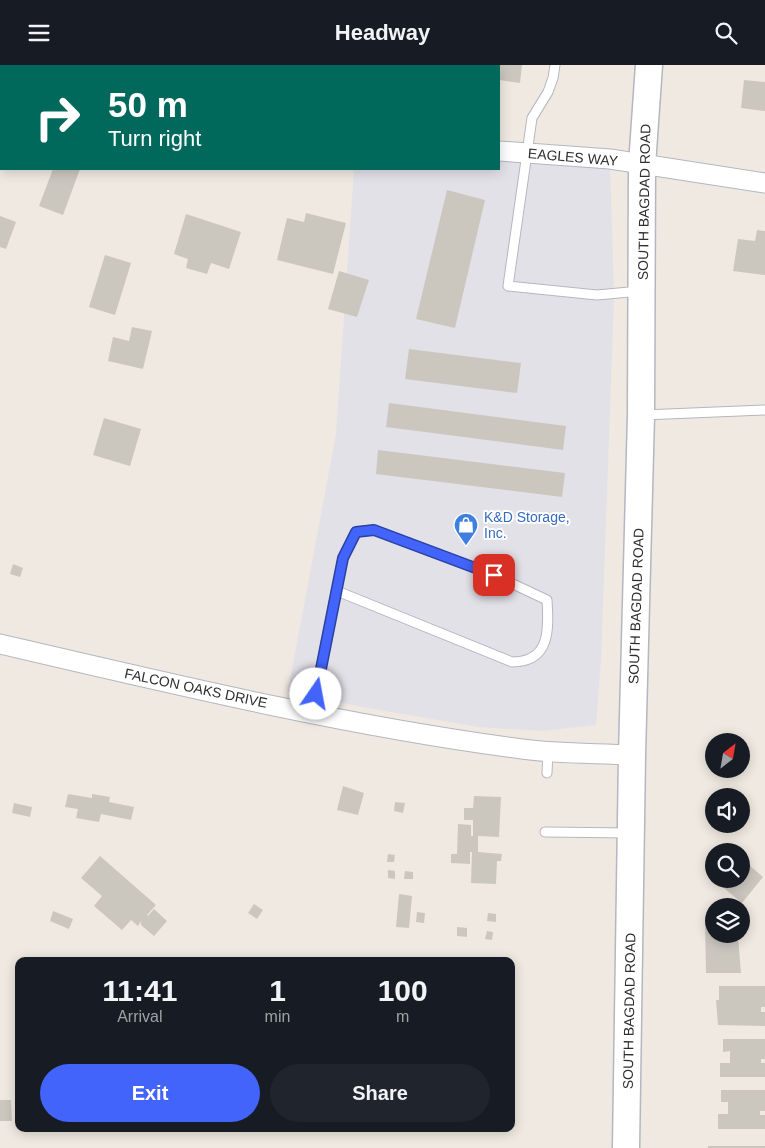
<!DOCTYPE html>
<html lang="en">
<head>
<meta charset="utf-8">
<style>
  :root { --surface:#171b24; --page:#20242c; --text:#f1f3f6; --muted:#9ea1a6; --accent:#4264fb }
  body { margin:0; font-family:Arial,sans-serif; background:var(--page); color:var(--text); height:100vh; display:flex; flex-direction:column; font-size:19px; white-space:nowrap }
  * { box-sizing:border-box; margin:0 }
  p { font-size:16px; color:var(--muted) }
  .icon { flex:none; width:28px; height:28px; fill:none; stroke:currentColor; stroke-width:2; stroke-linecap:round; stroke-linejoin:round }
  .map { position:relative; flex:1; overflow:hidden }
  .side { position:absolute; left:15px; top:892px; width:500px; height:175px; display:flex; flex-direction:column; background:var(--surface); border-radius:10px; box-shadow:0 2px 12px #0003 }
  .side>* { flex:none }
  .guide { position:absolute; left:0px; top:0px; width:500px; height:105px; box-shadow:0 2px 12px #0003; background:#00695c; color:#fff; overflow:hidden }
  .needle { width:32px; rotate:31deg }
  .buttons { position:absolute; left:705px; top:668px; display:grid; gap:10px }
  .buttons a { display:grid; place-items:center; width:45px; height:45px; border-radius:50%; background:var(--surface); box-shadow:0 2px 12px #0003; font-size:25px }
  .pin { position:absolute; display:grid; place-items:center; width:42px; height:42px; color:#fff; margin:-21px; border-radius:10px; box-shadow:0 2px 8px #0006 }
  .me { position:absolute; width:55px; margin:-28px; rotate:12deg; stroke-linejoin:round; filter:drop-shadow(0 0 4px #0008) }
  .turn { display:flex; align-items:center; gap:18px; height:105px; padding:0 25px; font-size:22px }
  .turn .icon { width:65px; height:65px; stroke-width:2.5 }
  .turn b { display:block; font-size:35px; line-height:42px }
  .eta { display:flex; justify-content:space-evenly; align-items:center; height:85px; text-align:center }
  .eta b { font-size:30px; font-weight:800; line-height:35px }
  .primary-button { display:flex; gap:10px; margin-top:auto; padding:10px 25px }
  .primary-button a { flex:1; height:58px; border-radius:30px; background:var(--accent); color:#fff; font-size:20px; font-weight:800; line-height:58px; text-align:center }
  .primary-button a+a { background:var(--page); color:var(--text) }
  header { display:flex; justify-content:space-between; align-items:center; height:65px; padding:0 25px; background:var(--surface); font-size:22px; font-weight:800 }
  .map>svg:first-child { display:block }
</style>
</head>
<body>
<header><svg class="icon" aria-label="menu" viewBox="0 0 24 24"><path d="M4 6h16M4 12h16M4 18h16"/></svg>Headway<svg class="icon" aria-label="search" viewBox="0 0 24 24"><circle cx="10" cy="10" r="6"/><path d="M15 15l6 6"/></svg></header>
<div class="map">
<svg width="765" height="1083" viewBox="0 0 765 1083">
  <rect width="100%" height="100%" fill="#efe9e1"/>
  <path fill="#e3e1e8" d="M499 86 610 94 614 233 601 596 596 660 542 666 479 662 367 643 288 626 336 369 354 104H499Z"/>
  <g fill="#cbc7bf">
    <path d="M499 0H522L520 18 499 15Z"/>
    <path d="M744 15 765 17V46L741 43Z"/>
    <path d="M53 104H80L63 150 39 141Z"/>
    <path d="M447 125 485 135 455 263 416 254Z"/>
    <path d="M306 148 346 158 333 209 277 195 287 153 304 157Z"/>
    <path d="M186 149 241 167 229 204 211 198 207 209 186 203 188 194 174 189Z"/>
    <path d="M0 151 16 157 6 184 0 182Z"/>
    <path d="M757 165 765 166V210L733 206 738 174 755 176Z"/>
    <path d="M105 190 131 198 115 250 89 242Z"/>
    <path d="M339 206 369 215 357 252 328 244Z"/>
    <path d="M132 262 152 266 143 304 108 296 113 272 129 276Z"/>
    <path d="M409 284 521 298 517 328 405 314Z"/>
    <path d="M389 338 566 361 563 385 386 362Z"/>
    <path d="M104 353 141 364 130 401 93 390Z"/>
    <path d="M378 385 565 408 562 432 376 409Z"/>
    <path d="M13 499 23 503 20 512 10 509Z"/>
    <path d="M343 721 364 728 358 750 337 745Z"/>
    <path d="M68 729 92 733V729L110 732 109 737 134 742 131 755 101 749 99 757 76 753 78 744 65 742Z"/>
    <path d="M474 731 501 732 499 772 478 771V787L502 789 501 796H497L496 819 471 818 472 787H470V799L451 798V789H457L458 759 471 760V771H473V755H464V743H473Z"/>
    <path d="M395 737 405 738 403 748 394 746Z"/>
    <path d="M14 738 32 742 30 752 12 748Z"/>
    <path d="M388 789 395 790 394 797H387Z"/>
    <path d="M100 791 156 840 147 850 148 851 154 844 167 856 154 871 141 860V856L138 861 131 855 122 865 94 841 102 831 81 813Z"/>
    <path d="M741 793 763 812 742 838 713 814H741Z"/>
    <path d="M388 805 395 806V814L388 813Z"/>
    <path d="M405 806 413 807V814H404Z"/>
    <path d="M399 829 412 831 409 863 396 862Z"/>
    <path d="M254 839 263 845 257 854 248 848Z"/>
    <path d="M53 846 73 854 69 864 50 856Z"/>
    <path d="M417 847 425 848 424 858 416 857Z"/>
    <path d="M488 848 496 849V857L487 856Z"/>
    <path d="M705 858H714V869H741V872H738L741 908H706Z"/>
    <path d="M457 862 467 863V872L457 871Z"/>
    <path d="M487 866 493 867 492 875 485 874Z"/>
    <path d="M719 921H765V942H761V947H765V961L718 960 716 935H719Z"/>
    <path d="M723 974H765V994H761V998H765V1012H720V998H730V986L723 987Z"/>
    <path d="M721 1025H765V1046H760V1050H765V1064H718V1049H728V1037H721Z"/>
    <path d="M0 1035H11L12 1056H0Z"/>
    <rect x="708" y="1081" width="57" height="2"/>
  </g>
  <g fill="none" stroke-linecap="round" stroke-linejoin="round">
    <defs>
      <g id="service">
        <path d="M555 0 553 13 548 27 532 53 508 221 597 230 640 226"/>
        <path d="M454 1V0"/>
        <path d="M643 350 765 345"/>
        <path d="M312 648 343 493 356 467 374 465 494 510 547 535C549 565 550 597 512 597L337 526"/>
        <path d="M547 708 548 686"/>
        <path d="M545 767 630 768"/>
      </g>
      <g id="minor">
        <path d="M70 0 75 1"/>
        <path d="M499 86 610 94 765 118"/>
        <path d="M0 579C172 619 346 661 522 684 558 689 596 688 632 690"/>
      </g>
      <path id="secondary" d="M626 1083 632 690 641 350 642 100 649 0"/>
    </defs>
    <use href="#service" stroke="#b4b7c1" stroke-width="11"/>
    <use href="#minor" stroke="#b4b7c1" stroke-width="21"/>
    <use href="#secondary" stroke="#b4b7c1" stroke-width="29"/>
    <use href="#service" stroke="#fff" stroke-width="9"/>
    <use href="#minor" stroke="#fff" stroke-width="19"/>
    <use href="#secondary" stroke="#fff" stroke-width="26"/>
  </g>
  <g fill="none" stroke-linecap="round" stroke-linejoin="round">
    <defs>
      <path id="route" d="M316 629 343 493 356 467 374 465 494 510"/>
    </defs>
    <use href="#route" stroke="#2b41a3" stroke-width="12"/>
    <use href="#route" stroke="#4264fb" stroke-width="9"/>
  </g>
  <defs>
    <symbol id="shop-pin" viewBox="-11 -11 22 30"><path d="M0 17L-7.5 6A9.5 9.5 0 1 1 7.5 6Z" fill="#3f7fe0" stroke="#fff"/><path d="M-5-2.5h2.3a2.7 3.5 0 0 1 5.4 0H5L5.5 6h-11ZM-1.5-2.5h3a1.5 2.3 0 0 0-3 0Z" fill="#fff"/></symbol>
  </defs>
  <g fill-rule="evenodd">
    <use href="#shop-pin" x="452" y="446" width="28" height="38"/>
  </g>
  <g text-anchor="middle" dominant-baseline="central" stroke-width="4" stroke-linejoin="round" paint-order="stroke">
    <g font-size="14" fill="#2e2e2e" stroke="#fff">
      <text transform="translate(573 92) rotate(5)">EAGLES WAY</text>
      <text transform="translate(644 137) rotate(-89)">SOUTH BAGDAD ROAD</text>
      <text transform="translate(636 541) rotate(-88)">SOUTH BAGDAD ROAD</text>
      <text transform="translate(196 623) rotate(12)">FALCON OAKS DRIVE</text>
      <text transform="translate(629 946) rotate(-89)">SOUTH BAGDAD ROAD</text>
    </g>
    <g font-size="14" fill="#366cbe" stroke="#fff" text-anchor="start">
      <text x="484" y="452">K&amp;D Storage,<tspan x="484" dy="16">Inc.</tspan></text>
    </g>
  </g>
</svg>
<div class="buttons">
<a><svg class="needle" viewBox="-14 -14 28 28"><path d="M0-13l5 13h-10z" fill="#e53935"/><path d="M0 13l5-13h-10z" fill="#9ea1a6"/></svg></a>
<a><svg class="icon" aria-label="sound" viewBox="0 0 24 24"><path d="M4 9h4l5-4v14l-5-4H4zM17 9q2 3 0 6"/></svg></a>
<a><svg class="icon" aria-label="search" viewBox="0 0 24 24"><circle cx="10" cy="10" r="6"/><path d="M15 15l6 6"/></svg></a>
<a><svg class="icon" aria-label="layers" viewBox="0 0 24 24"><path d="M12 4l9 5-9 5-9-5zM3 14l9 5 9-5"/></svg></a>
</div>
<div class="pin" style="left:494px;top:510px;background:#d93025"><svg class="icon" aria-label="arrive" viewBox="0 0 24 24"><path d="M6 21V4h12l-3 4 3 4H6"/></svg></div>
<svg class="me" style="left:316px;top:629px" viewBox="-20 -20 40 40"><circle r="19" fill="#fff"/><path d="M0-13L10 11 0 6-10 11z" fill="#4264fb"/></svg>
<div class="guide">
<div class="turn"><svg class="icon" aria-label="right" viewBox="0 0 24 24"><path d="M7 20v-9h11M14 6l5 5-5 5"/></svg><div><b>50 m</b>Turn right</div></div>
</div>
<section class="side">
<div class="eta">
<div><b>11:41</b><p>Arrival</p></div>
<div><b>1</b><p>min</p></div>
<div><b>100</b><p>m</p></div>
</div>
<div class="primary-button"><a>Exit</a><a>Share</a></div>
</section>
</div>
</body>
</html>
